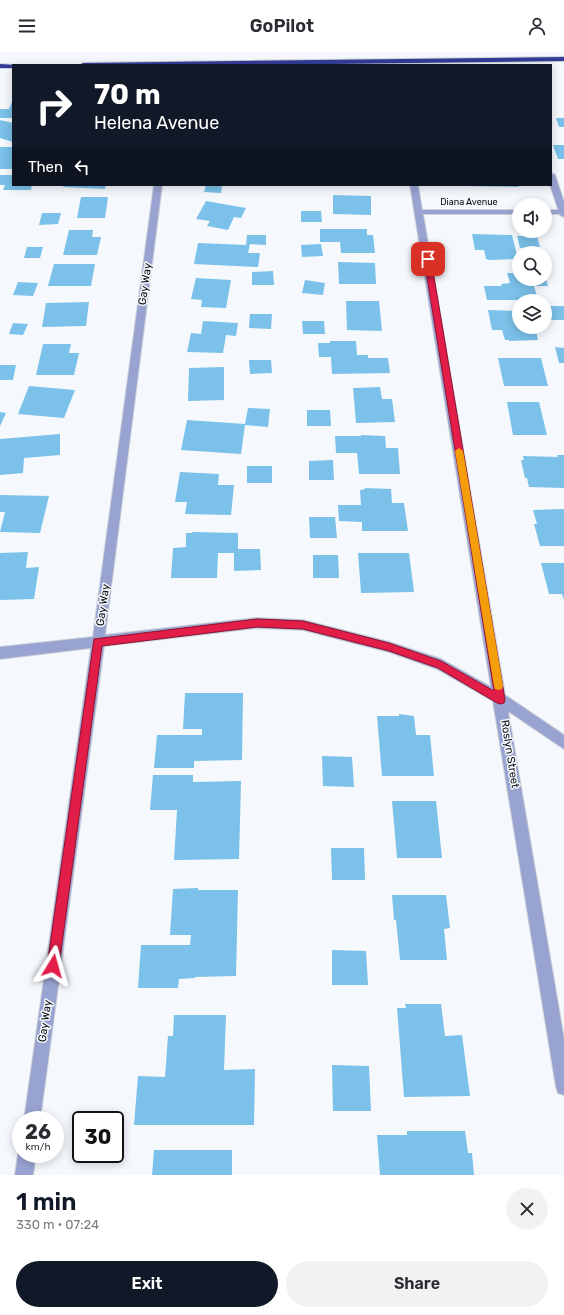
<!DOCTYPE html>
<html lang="en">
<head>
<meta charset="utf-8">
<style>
  :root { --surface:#fff; --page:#f2f2f3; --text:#2b2b33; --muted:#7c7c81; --accent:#111827 }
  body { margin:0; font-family:Rubik,sans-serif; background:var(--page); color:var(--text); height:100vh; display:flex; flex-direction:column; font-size:15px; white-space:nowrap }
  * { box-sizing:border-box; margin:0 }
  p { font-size:13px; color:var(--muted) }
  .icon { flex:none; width:22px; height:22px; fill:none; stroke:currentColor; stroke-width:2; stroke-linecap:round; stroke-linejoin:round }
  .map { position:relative; height:1123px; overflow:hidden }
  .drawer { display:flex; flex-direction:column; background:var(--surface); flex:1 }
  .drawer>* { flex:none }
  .top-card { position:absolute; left:12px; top:12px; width:540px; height:122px; border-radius:0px; box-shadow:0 2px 10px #0003; background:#111827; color:#fff; overflow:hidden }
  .buttons { position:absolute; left:512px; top:146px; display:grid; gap:8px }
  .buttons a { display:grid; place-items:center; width:40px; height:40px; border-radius:50%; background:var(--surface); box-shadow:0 2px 10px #0003; font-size:20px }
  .speed { position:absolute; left:12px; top:1059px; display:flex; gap:8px; font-size:20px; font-weight:700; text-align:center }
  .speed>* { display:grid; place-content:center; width:52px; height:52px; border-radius:50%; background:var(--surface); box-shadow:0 2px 10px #0003; line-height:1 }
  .speed small { font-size:10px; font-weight:400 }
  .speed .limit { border:2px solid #111; border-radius:6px; background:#fff; color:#111 }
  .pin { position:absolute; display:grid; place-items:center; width:34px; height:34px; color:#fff; margin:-17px; border-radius:8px; box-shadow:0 2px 6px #0006 }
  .me { position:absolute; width:44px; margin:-22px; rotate:8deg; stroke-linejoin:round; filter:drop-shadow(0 0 3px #0008) }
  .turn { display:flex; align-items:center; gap:14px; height:84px; padding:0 16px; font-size:18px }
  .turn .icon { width:52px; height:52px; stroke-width:2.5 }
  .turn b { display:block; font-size:28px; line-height:34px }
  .then { display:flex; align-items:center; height:38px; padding:0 16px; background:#0003; gap:8px; font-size:15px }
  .round { display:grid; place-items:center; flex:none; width:42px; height:42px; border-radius:21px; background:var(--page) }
  .head { display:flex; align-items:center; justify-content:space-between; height:68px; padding:0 16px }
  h1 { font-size:24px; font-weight:600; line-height:30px; color:var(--accent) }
  .action { display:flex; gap:8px; margin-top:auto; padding:8px 16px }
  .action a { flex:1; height:46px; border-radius:24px; background:var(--accent); color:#fff; font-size:16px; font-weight:600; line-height:46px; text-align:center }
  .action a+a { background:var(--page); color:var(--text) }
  header { display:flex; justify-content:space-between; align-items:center; height:52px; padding:0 16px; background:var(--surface); font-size:18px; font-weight:600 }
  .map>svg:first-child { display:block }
</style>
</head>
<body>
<header><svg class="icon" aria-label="menu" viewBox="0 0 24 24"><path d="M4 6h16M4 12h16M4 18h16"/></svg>GoPilot<svg class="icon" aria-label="person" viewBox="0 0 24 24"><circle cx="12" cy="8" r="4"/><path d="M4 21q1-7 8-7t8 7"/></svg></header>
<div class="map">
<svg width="564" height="1123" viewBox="0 0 564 1123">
  <rect width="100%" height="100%" fill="#f5f9fd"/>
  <g fill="#7bc1e9">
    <path d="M13 47V66H0V57H9Z"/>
    <path d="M556 66H564V75H559Z"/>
    <path d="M0 68 13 71V90L0 86Z"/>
    <path d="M553 93H564V107H558Z"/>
    <rect x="0" y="95" width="13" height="22"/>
    <path d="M0 123H13V133H32L31 138H3L5 133H0Z"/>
    <path d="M64 133H106L105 137 63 135Z"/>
    <path d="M206 133H222L221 141 204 140Z"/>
    <path d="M465 133H518L519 135 465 134Z"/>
    <path d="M333 143 371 144V163L333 162Z"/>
    <path d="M81 145H108L105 166H77Z"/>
    <path d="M206 149 246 156 241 166 234 165 228 178 207 174 210 169 196 167Z"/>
    <path d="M301 159H321L322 170H301Z"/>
    <path d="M42 161H61L58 172 39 173Z"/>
    <path d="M320 177H367V183H373L375 201H341L340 190H320Z"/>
    <path d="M69 178H93L92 185H101L97 203H63Z"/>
    <path d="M472 182 512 183 518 207 490 208 486 207 484 198H475Z"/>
    <path d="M247 183H266V193L250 192 248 201H260L258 215 194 212 198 191 246 193Z"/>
    <path d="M517 184H537L540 195 520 196Z"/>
    <path d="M321 192 323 204 302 205 301 193Z"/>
    <path d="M27 195H43L40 206H24Z"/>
    <path d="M338 210 375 211 376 232H339Z"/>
    <path d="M54 212H95L91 234H48Z"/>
    <path d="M273 219 274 233H252V220Z"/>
    <path d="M507 221H519V227H545V223L548 234H534L538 248H487L484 234H502L501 232 510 231Z"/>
    <path d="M196 226 231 228 226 256 201 255 202 248 191 247Z"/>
    <path d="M305 228 325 231 323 243 302 241Z"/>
    <path d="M18 230 38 231 33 244 13 243Z"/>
    <path d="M346 249H379L382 279 347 278Z"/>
    <path d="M89 250 86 274 42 275 46 251Z"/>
    <path d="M545 254H564V268H548Z"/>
    <path d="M488 258 519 259V275H535L538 288 509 289V288H505L502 278H492Z"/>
    <path d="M250 262H272L271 277 249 276Z"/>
    <path d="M203 269 238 271 236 284 226 283 223 301 187 300 191 281 201 282Z"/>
    <path d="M302 269H324L325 282H303Z"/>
    <path d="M13 271 28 272 23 283 9 282Z"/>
    <path d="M330 289H356L357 303H368V306H388L390 321 332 322 331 305H319L318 291H330Z"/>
    <path d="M43 292H71L69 301H79L74 323H36Z"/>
    <path d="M555 295 564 296V311H559Z"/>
    <path d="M498 306H541L548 334H504Z"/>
    <path d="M249 308H271L272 321 250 322Z"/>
    <path d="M0 313H16L13 328H0Z"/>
    <path d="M224 315V348L188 349 189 316Z"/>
    <path d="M29 334 75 338 64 366 18 362Z"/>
    <path d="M380 335 382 347H392L395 370 356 371 353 336Z"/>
    <path d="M507 350H539L547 383H513Z"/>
    <path d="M248 356 270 357 268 375 245 373 241 402 181 398 187 368 245 372Z"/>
    <path d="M307 358H330L331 374H307Z"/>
    <path d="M0 360 6 361 0 374Z"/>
    <path d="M60 382V403L24 406 23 421 0 423V387Z"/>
    <path d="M361 383 385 384 386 396H398L400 422H359L357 401H336L335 384H361Z"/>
    <path d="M557 403H564V436L529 435 527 426H525L521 408H524L523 404 558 405Z"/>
    <path d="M333 408 334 428H309V409Z"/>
    <rect x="247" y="414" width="25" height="17"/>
    <path d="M180 420 219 422 218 433H234L231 463 185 462 187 450H175Z"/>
    <path d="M365 436 391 437 392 451H404L408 479H362V470L339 469 338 453H361L360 438 365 437Z"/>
    <path d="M0 443 49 444 40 481 0 480 5 460H0Z"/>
    <path d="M564 457V494H540L534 472H537L533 458Z"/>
    <path d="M309 465H335L337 486H310Z"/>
    <path d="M192 480 238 481V497H260L261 518 234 519V501H218L217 526H171L173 496 186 495V481H192Z"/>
    <path d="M28 500 26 516 39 515 34 547 0 548V501Z"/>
    <path d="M358 501H409L414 540 361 541Z"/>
    <path d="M313 503H338L339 526H313Z"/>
    <path d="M541 511H564V548L562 542H549Z"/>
    <path d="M185 641H243L242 708 194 709V716H154L157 683H202V677H183Z"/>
    <path d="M399 662 414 664 416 683H430L434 724H382L377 664H399Z"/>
    <path d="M322 704 352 705 354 735 323 734Z"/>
    <path d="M153 723H193V730L241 729 239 807 174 808 177 758H150Z"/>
    <path d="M392 749H436L442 806H397Z"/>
    <path d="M331 796H364L365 828H332Z"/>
    <path d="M198 836V838H238L236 924 195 925V926L179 927 178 936H138L141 893H190L191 883H170L173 837Z"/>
    <path d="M392 843H446L450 876 444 877 447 908H400L396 868H394Z"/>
    <path d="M332 898 366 899 368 933H332Z"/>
    <path d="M405 952H441L445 984 462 983 470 1044 404 1045 397 956H406Z"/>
    <path d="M174 963H226L224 1018 255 1017 254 1073H134L138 1024 165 1025 168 984H173Z"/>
    <path d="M332 1013 369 1014 371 1059H333Z"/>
    <path d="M407 1079H465L468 1101H472L474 1123H380L377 1083H407Z"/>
    <path d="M154 1098H232V1123H152Z"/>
  </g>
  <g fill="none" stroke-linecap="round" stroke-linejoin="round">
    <defs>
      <path id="lane" d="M551 121 555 123 564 150V165L560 163 550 133Z"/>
      <g id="street">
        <path d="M154 133H162L105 583 257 566 303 568 389 590 441 607 491 635 410 133H418L422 158H519V162H423L505 643 564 683V697L508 659 564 987V1043L558 1041 556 1035 493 649 437 617 389 600 303 578 257 576 104 594 40 1068H24L91 596 0 607V595L93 585Z"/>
        <rect x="545" y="158" width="19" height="4"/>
        <path d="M21 1096V1102H36L33 1123H15L18 1102Z"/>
      </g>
      <g id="highway">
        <path d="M564 5V9L248 13H80L83 11Z"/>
        <path d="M0 12 16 13H13V16H0Z"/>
      </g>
    </defs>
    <use href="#lane" stroke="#cfd3d7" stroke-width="2"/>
    <use href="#street" stroke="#cfd3d7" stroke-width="2"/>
    <use href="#highway" stroke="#cfd3d7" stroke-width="2"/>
    <use href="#lane" fill="#98a3d1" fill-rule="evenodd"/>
    <use href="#street" fill="#98a3d1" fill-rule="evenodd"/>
    <use href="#highway" fill="#343c99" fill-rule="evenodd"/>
  </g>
  <path fill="#e11d48" stroke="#92132f" d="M428 205 431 207 505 648 504 651 501 652 497 651 438 616 389 599 303 577 257 575 102 594 59 914 57 918 53 920 49 918 47 914 94 587 257 567 303 569 389 591 441 609 494 639 424 207Z"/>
  <path fill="#f59e0b" d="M459 396 463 399 503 634 502 637 498 638 495 637 494 634 455 399Z"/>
  <g text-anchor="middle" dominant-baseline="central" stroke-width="3" stroke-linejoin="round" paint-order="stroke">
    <g font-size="9" fill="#090c10" stroke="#f5f9fd">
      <text x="469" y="150">Diana Avenue</text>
    </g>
    <g font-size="11" fill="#090c10" stroke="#f5f9fd">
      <text transform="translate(145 232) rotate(-82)">Gay Way</text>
      <text transform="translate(103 553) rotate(-82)">Gay Way</text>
      <text transform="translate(510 702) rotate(81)">Roslyn Street</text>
      <text transform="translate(45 969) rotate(-82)">Gay Way</text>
    </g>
  </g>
</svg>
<div class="buttons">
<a><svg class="icon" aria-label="sound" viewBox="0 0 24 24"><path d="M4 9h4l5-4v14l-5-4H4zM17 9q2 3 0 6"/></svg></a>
<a><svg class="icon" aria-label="search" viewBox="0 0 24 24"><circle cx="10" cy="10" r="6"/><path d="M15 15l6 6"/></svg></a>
<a><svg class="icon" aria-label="layers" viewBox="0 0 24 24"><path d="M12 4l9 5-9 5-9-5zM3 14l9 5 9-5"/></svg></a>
</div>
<div class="speed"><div>26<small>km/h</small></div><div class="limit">30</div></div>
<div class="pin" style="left:428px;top:207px;background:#d93025"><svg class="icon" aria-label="arrive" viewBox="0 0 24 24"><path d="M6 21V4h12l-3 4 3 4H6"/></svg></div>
<svg class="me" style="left:53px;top:914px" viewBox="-20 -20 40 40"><path d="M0-17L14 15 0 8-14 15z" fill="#e11d48" stroke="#fff" stroke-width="4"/></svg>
<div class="top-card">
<div class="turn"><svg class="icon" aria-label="right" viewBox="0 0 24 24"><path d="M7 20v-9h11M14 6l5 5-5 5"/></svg><div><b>70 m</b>Helena Avenue</div></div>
<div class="then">Then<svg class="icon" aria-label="left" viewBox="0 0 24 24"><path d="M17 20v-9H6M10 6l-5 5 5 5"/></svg></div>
</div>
</div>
<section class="drawer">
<div class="head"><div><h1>1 min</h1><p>330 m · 07:24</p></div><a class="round"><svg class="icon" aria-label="close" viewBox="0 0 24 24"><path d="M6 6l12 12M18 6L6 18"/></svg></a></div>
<div class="action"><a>Exit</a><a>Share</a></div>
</section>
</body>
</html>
